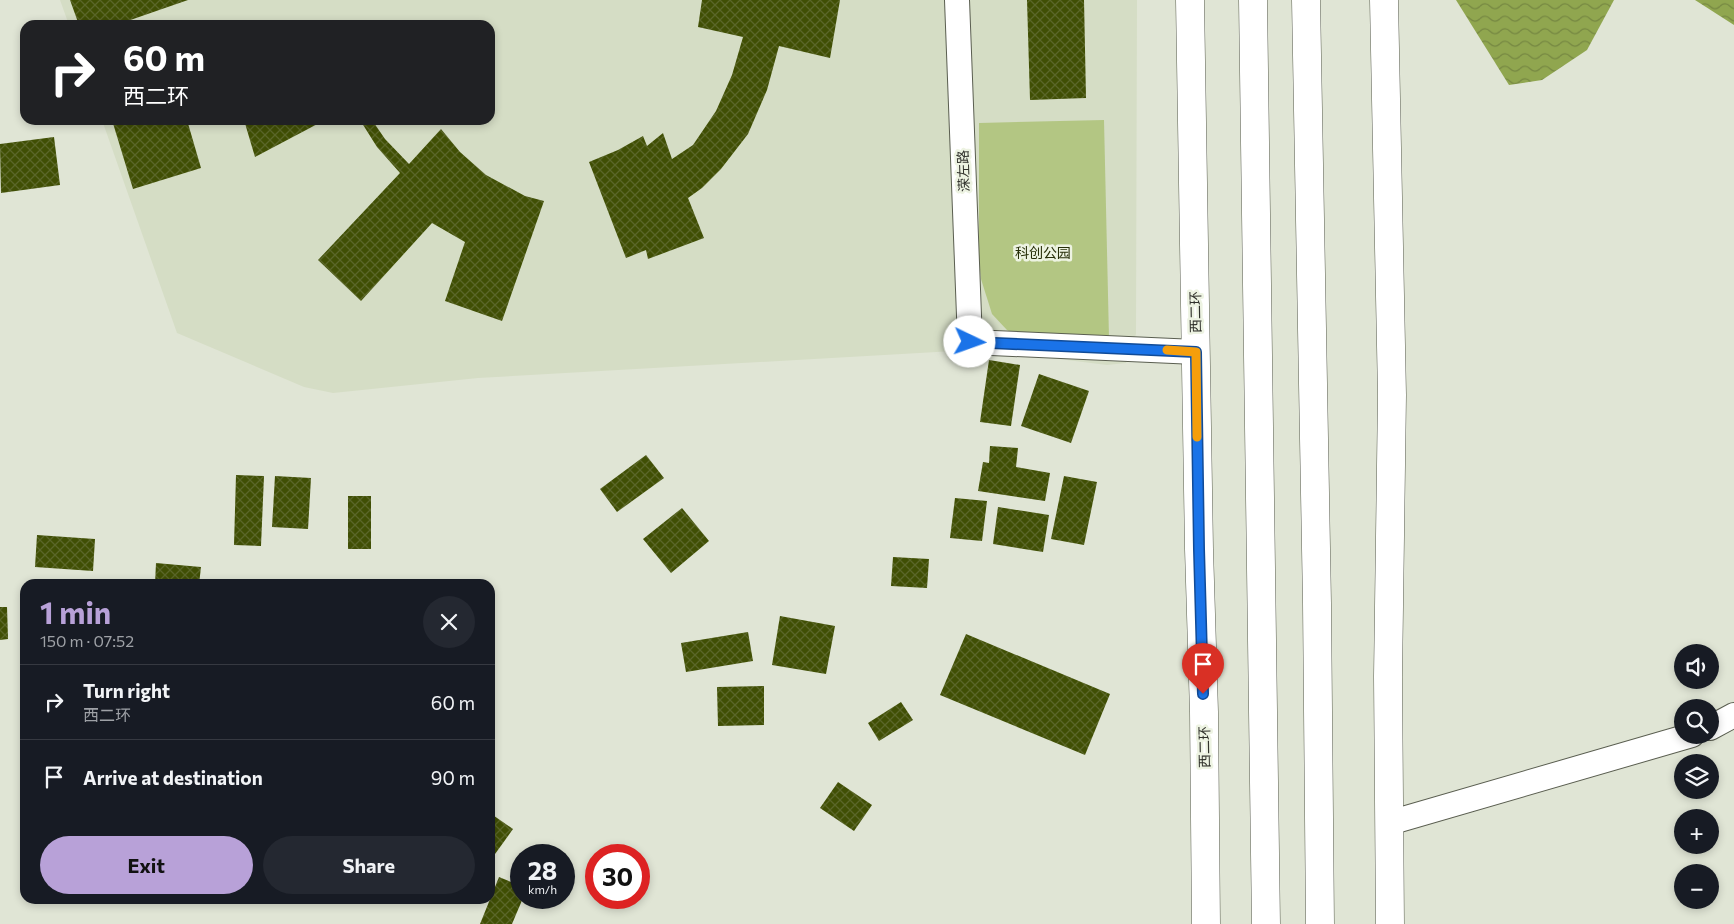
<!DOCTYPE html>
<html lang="en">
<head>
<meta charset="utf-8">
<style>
  :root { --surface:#171b24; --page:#242831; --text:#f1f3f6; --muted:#9ea1a6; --line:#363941; --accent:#b8a1d8 }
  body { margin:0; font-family:Commissioner,"Noto Sans SC",sans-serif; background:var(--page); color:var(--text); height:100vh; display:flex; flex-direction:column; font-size:19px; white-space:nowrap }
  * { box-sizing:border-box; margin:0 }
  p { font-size:16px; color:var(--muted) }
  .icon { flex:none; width:28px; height:28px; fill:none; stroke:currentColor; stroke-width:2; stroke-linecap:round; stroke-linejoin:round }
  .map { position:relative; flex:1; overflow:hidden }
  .drawer { position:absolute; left:20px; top:579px; width:475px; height:325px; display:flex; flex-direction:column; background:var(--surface); border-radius:15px; box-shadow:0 2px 8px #0003 }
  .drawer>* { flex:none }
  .top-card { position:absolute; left:20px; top:20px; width:475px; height:105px; border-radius:15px; box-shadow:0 2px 8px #0003; background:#202124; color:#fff; overflow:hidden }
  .tools { position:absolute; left:1674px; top:644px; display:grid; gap:10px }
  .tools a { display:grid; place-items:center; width:45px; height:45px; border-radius:50%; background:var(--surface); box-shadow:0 2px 8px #0003; font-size:25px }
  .speed { position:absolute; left:510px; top:844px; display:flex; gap:10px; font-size:25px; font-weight:700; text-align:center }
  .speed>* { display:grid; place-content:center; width:65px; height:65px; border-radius:50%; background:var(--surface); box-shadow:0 2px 8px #0003; line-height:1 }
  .speed small { font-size:12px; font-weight:400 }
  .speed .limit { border:8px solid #d22; background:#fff; color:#111 }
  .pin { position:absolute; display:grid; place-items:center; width:42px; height:42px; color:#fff; margin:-51px -21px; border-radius:50% 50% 50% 0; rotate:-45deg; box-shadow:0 0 5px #0007 }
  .pin .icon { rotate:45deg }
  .me { position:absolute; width:55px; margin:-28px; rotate:93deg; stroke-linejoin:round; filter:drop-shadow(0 0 4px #0008) }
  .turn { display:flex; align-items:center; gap:18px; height:105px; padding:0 20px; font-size:22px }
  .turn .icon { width:65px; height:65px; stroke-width:2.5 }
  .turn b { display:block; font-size:35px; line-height:42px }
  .round { display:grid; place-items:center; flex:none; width:52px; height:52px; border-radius:26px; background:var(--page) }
  .summary { display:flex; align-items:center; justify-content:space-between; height:85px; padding:0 20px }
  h1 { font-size:30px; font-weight:700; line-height:38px; color:var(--accent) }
  .cta { display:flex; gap:10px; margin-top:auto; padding:10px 20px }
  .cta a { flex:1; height:58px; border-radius:30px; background:var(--accent); color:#111; font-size:20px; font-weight:700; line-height:58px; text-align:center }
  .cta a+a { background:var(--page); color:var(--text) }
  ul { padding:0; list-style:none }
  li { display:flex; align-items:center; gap:15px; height:75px; padding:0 20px; border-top:1px solid var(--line) }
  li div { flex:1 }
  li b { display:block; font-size:19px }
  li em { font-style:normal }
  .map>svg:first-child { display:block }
</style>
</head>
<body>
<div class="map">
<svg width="1734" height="924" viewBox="0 0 1734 924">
  <defs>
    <pattern id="water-waves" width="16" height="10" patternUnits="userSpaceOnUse" patternTransform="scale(1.25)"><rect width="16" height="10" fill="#90a64f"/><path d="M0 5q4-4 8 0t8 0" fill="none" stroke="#768842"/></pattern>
    <pattern id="building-cross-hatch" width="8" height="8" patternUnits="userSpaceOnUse" patternTransform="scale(1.25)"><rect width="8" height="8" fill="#404f04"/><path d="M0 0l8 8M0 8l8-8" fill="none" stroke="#5a6629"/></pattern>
  </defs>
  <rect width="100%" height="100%" fill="#e0e5d5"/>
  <path fill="#d5ddc5" d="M60 0H1137L1136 334 1126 363 1107 365 1027 355 954 351 478 378 333 393 304 387 177 333 102 120H490V25H69Z"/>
  <path fill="#b3c683" d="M1104 120 1109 338H1023L1007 330 992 314 981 279 979 261V123Z"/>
  <g fill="url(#water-waves)">
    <path d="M1456 0H1614L1587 50 1542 80 1509 85Z"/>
    <path d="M1695 0H1734V25Z"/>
  </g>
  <g fill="url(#building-cross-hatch)">
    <path d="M70 0H188L116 25H79Z"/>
    <path d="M702 0H840L830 58 779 46 767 90 748 134 721 169 702 188 688 198 704 238 648 259 646 250 626 258 589 162 618 150 643 136 647 146 663 133 672 159 693 145 716 111 732 75 743 37 698 27Z"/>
    <path d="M1027 0H1084L1086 98 1030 100Z"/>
    <path d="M112 120H187L201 168 133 189Z"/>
    <path d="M244 120H325L255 157Z"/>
    <path d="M360 120H372L385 139 409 164 441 129 460 152 486 175 525 196 544 201 502 321 445 301 465 242 432 223 361 301 318 260 400 173 377 147Z"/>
    <path d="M54 137 60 185 1 193 0 144Z"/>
    <path d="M989 360 1020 365 1011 426 980 422Z"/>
    <path d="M1039 374 1089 391 1071 443 1021 426Z"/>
    <path d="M990 446 1018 448 1016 467 1050 473 1045 501 978 491 983 462 989 463Z"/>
    <path d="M646 455 664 478 617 512 600 489Z"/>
    <path d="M236 475 264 476 261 546 234 545Z"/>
    <path d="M275 476 311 478 308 529 272 527Z"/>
    <path d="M1064 476 1097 482 1084 545 1051 539Z"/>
    <rect x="348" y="496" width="23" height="53"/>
    <path d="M955 498 987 501 982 541 950 538Z"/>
    <path d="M998 507 1049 515 1043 552 993 544Z"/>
    <path d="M682 508 709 541 671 573 643 539Z"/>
    <path d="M37 535 95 539 93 571 35 567Z"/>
    <path d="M893 557 929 559 927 588 891 586Z"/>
    <path d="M156 563 201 567 199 584H155Z"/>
    <path d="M0 607H7L8 639 0 640Z"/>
    <path d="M780 616 835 626 826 674 772 665Z"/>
    <path d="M748 632 753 661 686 672 681 643Z"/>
    <path d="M966 634 1110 694 1085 755 940 695Z"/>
    <path d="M764 686V725L718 726 717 687Z"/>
    <path d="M901 702 913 720 879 741 868 723Z"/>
    <path d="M838 782 872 805 854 831 820 808Z"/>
    <path d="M490 813 513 829 490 861Z"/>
    <path d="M499 877 521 886V898H523L512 924H480Z"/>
  </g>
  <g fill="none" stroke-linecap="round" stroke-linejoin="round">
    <defs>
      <g id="minor">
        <path d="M957 0 970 342 1196 352"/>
        <path d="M1710 728 1734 715"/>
        <path d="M1389 823 1692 735"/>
      </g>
      <g id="primary">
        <path d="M1190 0 1199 549 1204 712 1206 924"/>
        <path d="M1384 0 1392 395 1388 677 1390 924"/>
      </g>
      <g id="trunk">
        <path d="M1253 0 1266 924"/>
        <path d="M1306 0 1317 603 1320 924"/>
      </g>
    </defs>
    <use href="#minor" stroke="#5a5e50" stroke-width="26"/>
    <use href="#primary" stroke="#5a5e50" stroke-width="29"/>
    <use href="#trunk" stroke="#5a5e50" stroke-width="29"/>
    <use href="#minor" stroke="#fff" stroke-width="24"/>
    <use href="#primary" stroke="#fff" stroke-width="28"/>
    <use href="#trunk" stroke="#fff" stroke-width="28"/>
  </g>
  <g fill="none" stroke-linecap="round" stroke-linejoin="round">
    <defs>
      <path id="route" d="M970 342 1196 352 1199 549 1203 694"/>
    </defs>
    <use href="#route" stroke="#114b97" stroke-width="12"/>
    <use href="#route" stroke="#1a73e8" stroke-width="9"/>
    <path stroke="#f59e0b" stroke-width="9" d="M1167 350 1196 352 1197 437"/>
  </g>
  <g text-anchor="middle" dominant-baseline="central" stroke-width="5" stroke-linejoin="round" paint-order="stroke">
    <g font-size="14" fill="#30312b" stroke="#edf3e2">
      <text transform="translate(963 171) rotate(-92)">溁左路</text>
      <text transform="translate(1195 312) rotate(-91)">西二环</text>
      <text transform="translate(1204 747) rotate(-91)">西二环</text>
    </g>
    <g font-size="14" fill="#272f09" stroke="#edf3e2">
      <text x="1043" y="252">科创公园</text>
    </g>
  </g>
</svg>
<div class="tools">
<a><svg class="icon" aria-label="sound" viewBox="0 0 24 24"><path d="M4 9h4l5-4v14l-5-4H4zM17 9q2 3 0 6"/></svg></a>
<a><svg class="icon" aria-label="search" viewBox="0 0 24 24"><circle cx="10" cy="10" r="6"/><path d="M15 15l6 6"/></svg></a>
<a><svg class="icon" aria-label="layers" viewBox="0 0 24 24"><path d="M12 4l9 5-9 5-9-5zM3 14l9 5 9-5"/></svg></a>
<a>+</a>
<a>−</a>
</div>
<div class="speed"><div>28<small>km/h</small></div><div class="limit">30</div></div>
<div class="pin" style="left:1203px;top:694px;background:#d93025"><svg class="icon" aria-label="arrive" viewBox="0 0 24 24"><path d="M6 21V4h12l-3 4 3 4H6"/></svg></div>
<svg class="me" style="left:970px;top:342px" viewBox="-20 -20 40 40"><circle r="19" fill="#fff"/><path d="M0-13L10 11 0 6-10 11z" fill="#1a73e8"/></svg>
<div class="top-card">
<div class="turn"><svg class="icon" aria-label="right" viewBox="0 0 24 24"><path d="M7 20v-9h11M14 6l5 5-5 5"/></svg><div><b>60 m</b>西二环</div></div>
</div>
<section class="drawer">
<div class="summary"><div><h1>1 min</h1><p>150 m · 07:52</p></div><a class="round"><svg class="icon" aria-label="close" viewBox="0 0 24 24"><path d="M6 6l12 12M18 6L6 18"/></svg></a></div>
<ul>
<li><svg class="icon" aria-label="right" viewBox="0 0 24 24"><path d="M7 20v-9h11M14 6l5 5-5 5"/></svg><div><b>Turn right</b><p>西二环</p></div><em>60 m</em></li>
<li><svg class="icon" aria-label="arrive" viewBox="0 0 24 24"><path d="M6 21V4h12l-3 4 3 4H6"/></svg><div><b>Arrive at destination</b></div><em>90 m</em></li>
</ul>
<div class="cta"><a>Exit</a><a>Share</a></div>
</section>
</div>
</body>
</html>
